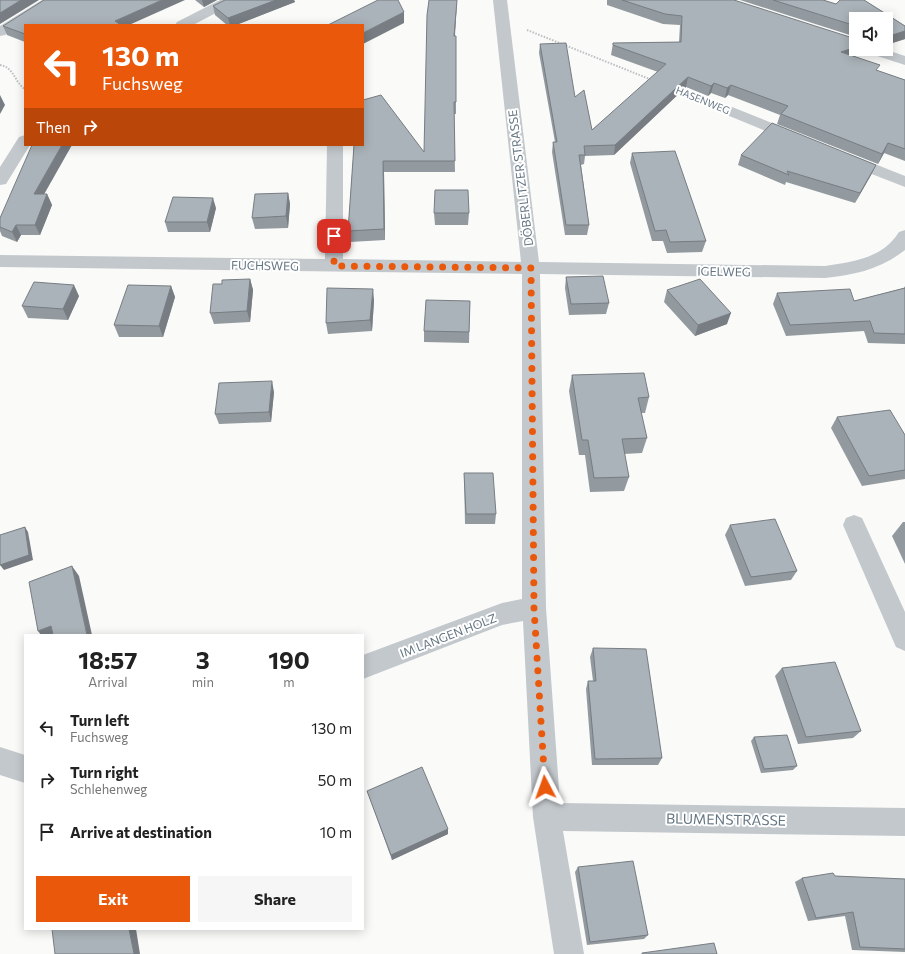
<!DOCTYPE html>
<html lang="en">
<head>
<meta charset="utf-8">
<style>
  :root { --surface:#fff; --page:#f6f6f6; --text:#222; --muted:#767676; --accent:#ea580c }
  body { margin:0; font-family:Commissioner,sans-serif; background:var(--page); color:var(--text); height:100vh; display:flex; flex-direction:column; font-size:15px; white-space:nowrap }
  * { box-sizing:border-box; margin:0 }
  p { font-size:13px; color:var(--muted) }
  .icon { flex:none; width:22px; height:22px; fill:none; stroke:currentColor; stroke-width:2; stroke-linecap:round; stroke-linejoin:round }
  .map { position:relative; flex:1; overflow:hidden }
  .side { position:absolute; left:24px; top:634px; width:340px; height:296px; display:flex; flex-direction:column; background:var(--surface); border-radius:0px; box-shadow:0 2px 10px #0003 }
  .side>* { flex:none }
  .top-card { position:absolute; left:24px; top:24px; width:340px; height:122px; border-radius:0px; box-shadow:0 2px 10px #0003; background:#ea580c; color:#fff; overflow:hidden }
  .buttons { position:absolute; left:849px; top:12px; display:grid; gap:8px }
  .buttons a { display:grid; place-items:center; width:44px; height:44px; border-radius:0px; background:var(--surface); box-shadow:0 2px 10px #0003; font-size:20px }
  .pin { position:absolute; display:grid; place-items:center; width:34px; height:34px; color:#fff; margin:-17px; border-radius:8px; box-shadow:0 2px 6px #0006 }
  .me { position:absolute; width:44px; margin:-22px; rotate:356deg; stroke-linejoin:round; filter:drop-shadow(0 0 3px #0008) }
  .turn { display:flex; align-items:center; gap:14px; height:84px; padding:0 12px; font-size:18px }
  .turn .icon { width:52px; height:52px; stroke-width:2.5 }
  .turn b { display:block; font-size:28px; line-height:34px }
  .then { display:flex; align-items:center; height:38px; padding:0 12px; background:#0003; gap:8px; font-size:15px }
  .eta { display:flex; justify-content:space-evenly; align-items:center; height:68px; text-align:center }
  .eta b { font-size:24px; font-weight:700; line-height:28px }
  .action { display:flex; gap:8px; margin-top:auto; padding:8px 12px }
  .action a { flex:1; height:46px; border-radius:0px; background:var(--accent); color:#fff; font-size:16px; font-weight:700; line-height:46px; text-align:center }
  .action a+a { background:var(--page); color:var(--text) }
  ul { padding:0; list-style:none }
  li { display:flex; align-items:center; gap:12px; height:52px; padding:0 12px }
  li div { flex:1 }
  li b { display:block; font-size:15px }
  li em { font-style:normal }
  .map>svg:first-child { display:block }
</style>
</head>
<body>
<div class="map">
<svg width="905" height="954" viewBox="0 0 905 954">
  <rect width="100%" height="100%" fill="#fafaf8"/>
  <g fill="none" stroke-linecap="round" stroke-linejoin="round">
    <g stroke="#bbbfc2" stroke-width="2" stroke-dasharray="1.5 1.5" stroke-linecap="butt">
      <path d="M527 30 652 80"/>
      <path d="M0 65C15 68 14 82 25 89"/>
      <path d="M679 91 706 102"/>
    </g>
    <g fill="#c3c8cc" fill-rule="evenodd">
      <path d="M42 0H58L5 35 0 36V26Z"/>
      <path d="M220 0H237L235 3 193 25H175L177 22Z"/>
      <path d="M493 0H507L539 262 825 266C853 262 883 258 899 232L905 230V250C881 269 855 275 825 278L540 274 546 608 560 803 905 808V836L563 831 584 954H554L533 817 523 621 502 625 363 679V655L502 603 522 599V274L0 267V255L325 259 327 145H343V259L521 262Z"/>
      <path d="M863 49H884L905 56V65L865 52Z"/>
      <path d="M727 105 802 135 804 138 802 141 796 143 790 141 722 113 719 110 722 107Z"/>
      <path d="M25 135V145H30L6 184 0 185V167L19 137Z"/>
      <path d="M847 153 905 176V187L841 162 839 158 841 154Z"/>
      <path d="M854 515 862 518 905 612V651L896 647 843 525 846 518Z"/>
      <path d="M0 747 25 755V783L0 775Z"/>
    </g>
  </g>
  <g fill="#929a9f">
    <path d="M195 0H217L204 7Z"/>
    <path d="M225 0H294L295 2 236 25H227L215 15 213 6Z"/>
    <path d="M457 0 455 36H456V114H454L455 172H384L385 240 350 242 348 231 354 145 424 152Z"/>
    <path d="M607 0H734L864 53 854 56 878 71 905 80V161L884 153 878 164 777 124 780 115 728 95 725 98 711 93 708 96 686 87 614 155 585 156 584 164 581 165 589 225 587 235H565L552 152 553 142H555L539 53 540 44 575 97 592 130 658 72 611 55 613 43 679 42 680 25 663 24 607 5Z"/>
    <path d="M740 0H823L836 4 840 0H864L905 26V39L886 45V19H856V37Z"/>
    <path d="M25 25V42L7 35 3 26Z"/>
    <path d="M632 153 706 241 702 252 667 253 663 241H652L630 163Z"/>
    <path d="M741 155 876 165 871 175 855 203 786 182 785 185 738 165Z"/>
    <path d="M288 193 290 204 288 228 255 229 252 218Z"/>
    <path d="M44 194H47L52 205 40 235H21L17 242 2 236 0 231V218Z"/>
    <path d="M216 208 210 232H168L165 222Z"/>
    <path d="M434 213H469L468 225H435Z"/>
    <path d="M566 277 609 303 606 314 569 315 565 288Z"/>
    <path d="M250 279 253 290 250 322 214 324 210 313 222 284Z"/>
    <path d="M171 286 175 297 163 337H119L114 325Z"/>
    <path d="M905 286V344L868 343 864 331 786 336 773 304 777 293 854 301 904 288Z"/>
    <path d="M667 290 727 324 695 336 664 302Z"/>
    <path d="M79 296 68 320 28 318 22 306Z"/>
    <path d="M374 300 372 331 328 334 326 323Z"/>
    <path d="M470 301 469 343 424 342V331Z"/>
    <path d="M572 375 649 397 645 413H641L647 438 642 453 624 454 629 477 624 491 590 492 585 455H579L569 391Z"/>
    <path d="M274 392 271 422 219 424 215 414Z"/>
    <path d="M837 417 905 435V479L862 486 831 428Z"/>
    <path d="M464 473 496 514 495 524H465Z"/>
    <path d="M903 522H905V564L892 536Z"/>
    <path d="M730 525 797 571 791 580 745 586 725 535Z"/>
    <path d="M593 648 662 758 658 765H592L586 689 588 681H593L590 657Z"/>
    <path d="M782 668 861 731 853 738 798 744 775 676Z"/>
    <path d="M754 737 797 766 793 770 761 773 751 741Z"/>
    <path d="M367 791 448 829V834L392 860Z"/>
    <path d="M578 867 648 935 644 939 587 945 575 872Z"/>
    <path d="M835 876 905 879V952L852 950 845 916 808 921 795 882 802 878Z"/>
  </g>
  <g fill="#777d82">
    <path d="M21 0H39L0 24V13Z"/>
    <path d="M162 0H185L129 25H116L115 21Z"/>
    <path d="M202 0H217L204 7Z"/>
    <path d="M276 0H294L295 2 236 25H230L228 18Z"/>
    <path d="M457 0 454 47V36Z"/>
    <path d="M404 12V23L363 44V33Z"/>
    <path d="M905 31V39L886 45V37Z"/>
    <path d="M856 47V49H865L864 53 837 61 841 52Z"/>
    <path d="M688 77 686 87 614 155 615 145Z"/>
    <path d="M714 83 711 93 708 96 711 86Z"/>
    <path d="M731 85 728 95 725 98 727 88Z"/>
    <path d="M0 95 5 105 0 114Z"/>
    <path d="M888 143 884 153 878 164 882 154Z"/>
    <path d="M62 145H72L38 205 34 194Z"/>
    <path d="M383 161 384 172 385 240 384 229Z"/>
    <path d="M876 165 871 175 855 203 860 193Z"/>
    <path d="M288 193 290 204 288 228 286 216Z"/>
    <path d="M47 194 52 205 40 235 35 225Z"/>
    <path d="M213 198 216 208 210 232 207 222Z"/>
    <path d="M16 225 21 235 17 242 12 232Z"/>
    <path d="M250 279 253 290 250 322 247 311Z"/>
    <path d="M74 285 79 296 68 320 63 309Z"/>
    <path d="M171 286 175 297 163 337 159 326Z"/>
    <path d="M373 289 374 300 372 331 370 320Z"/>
    <path d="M731 313 727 324 695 336 698 325Z"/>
    <path d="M272 381 274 392 271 422 269 412Z"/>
    <path d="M25 527 28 532 33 560 4 570 0 565Z"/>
    <path d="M72 566 79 576 92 635H87Z"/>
    <path d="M51 626 59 635H41L38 631Z"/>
    <path d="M448 829V834L392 860 391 855Z"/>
    <path d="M129 929H136L140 954H134Z"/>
  </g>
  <g fill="#aab3b9" stroke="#777d82">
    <path d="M0 0H21L0 13Z"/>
    <path d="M44 0H162L115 21 121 25H25V34L3 26Z"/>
    <path d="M225 0H276L228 18 213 6Z"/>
    <path d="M378 0H398L404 12 363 33V25H328Z"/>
    <path d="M429 0H457L454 36H456V102H454L455 161H383L384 229 348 231 354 145H363V100L381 95 424 152 427 15Z"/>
    <path d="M622 0H734L856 39V47L841 52 880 65 876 70 905 80V149L888 143 882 154 781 114 788 106 731 85 727 88 714 83 711 86 688 77 615 145 584 146 585 155H579L589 225H566L553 142H557L540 44 566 43 575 97 584 90 592 130 666 64 613 45V43L681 42 682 16 665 14Z"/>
    <path d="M773 0H823L836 4 840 0H864L905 26V31L886 37V19H856V26Z"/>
    <path d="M772 123 876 165 860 193 787 171 789 175 741 155Z"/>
    <path d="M32 145H62L34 194H47L35 225H16L12 232 0 227V218Z"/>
    <path d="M675 151 706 241 670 242 666 230 655 231 632 153Z"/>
    <path d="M435 190H468L469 213H434Z"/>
    <path d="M288 193 286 216 252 218 255 194Z"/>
    <path d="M173 197 213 198 207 222H165Z"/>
    <path d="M603 276 609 303 571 304 566 277Z"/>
    <path d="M250 279 247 311 210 313 213 284H222V280Z"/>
    <path d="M700 279 731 313 698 325 667 290Z"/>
    <path d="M34 282 74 285 63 309 22 306Z"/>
    <path d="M128 285 171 286 159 326 114 325Z"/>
    <path d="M327 288 373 289 370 320 326 323Z"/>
    <path d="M905 288V334L874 333 870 321 790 325 777 293 850 289 854 301Z"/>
    <path d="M426 300 470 301 469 332 424 331Z"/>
    <path d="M644 373 649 397 638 398 647 438 622 439 629 477 594 478 588 440H582L572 375Z"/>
    <path d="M272 381 269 412 215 414 219 383Z"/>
    <path d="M890 410 905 435V470L869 476 837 417Z"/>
    <path d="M464 473H493L496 514H466Z"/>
    <path d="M775 519 797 571 751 577 730 525Z"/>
    <path d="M25 527 29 555 0 565V535Z"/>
    <path d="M72 566 87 635H53L51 626 38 631 29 582Z"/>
    <path d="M593 648 646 649 662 758 595 759 588 681H596Z"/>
    <path d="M835 662 861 731 806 737 782 668Z"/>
    <path d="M787 735 797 766 764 769 754 737Z"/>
    <path d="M422 767 448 829 391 855 367 791Z"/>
    <path d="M633 861 648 935 590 942 578 867Z"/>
    <path d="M833 873 835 876 905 879V949L860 947 853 912 816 918 802 878Z"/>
    <path d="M52 929H129L134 954H55Z"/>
    <path d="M714 943 717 954H642V953Z"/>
  </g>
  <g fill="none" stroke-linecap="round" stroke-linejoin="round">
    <path stroke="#ea580c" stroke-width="7" stroke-dasharray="0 12.6" d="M334 236V266L531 268 534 608 545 787"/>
  </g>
  <g text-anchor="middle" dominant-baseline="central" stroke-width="4" stroke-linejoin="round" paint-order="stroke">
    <g font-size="10" fill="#657683" stroke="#fff">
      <text transform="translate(703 100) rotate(22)">HASENWEG</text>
    </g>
    <g font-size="12" fill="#657683" stroke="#fff">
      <text transform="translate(520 178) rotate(-97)">DÖBERLITZER STRASSE</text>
      <text transform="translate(265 265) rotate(1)">FUCHSWEG</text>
      <text transform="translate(724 271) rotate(1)">IGELWEG</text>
      <text transform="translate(448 635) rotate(-21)">IM LANGEN HOLZ</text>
    </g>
    <g font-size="14" fill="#657683" stroke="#fff">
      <text transform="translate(726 819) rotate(1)">BLUMENSTRASSE</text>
    </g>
  </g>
</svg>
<div class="buttons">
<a><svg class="icon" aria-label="sound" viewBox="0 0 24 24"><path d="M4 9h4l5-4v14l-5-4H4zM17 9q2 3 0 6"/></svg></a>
</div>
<div class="pin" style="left:334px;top:236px;background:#d93025"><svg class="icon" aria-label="arrive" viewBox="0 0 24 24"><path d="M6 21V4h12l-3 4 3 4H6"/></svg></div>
<svg class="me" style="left:545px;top:787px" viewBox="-20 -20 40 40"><path d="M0-17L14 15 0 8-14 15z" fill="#ea580c" stroke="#fff" stroke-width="4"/></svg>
<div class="top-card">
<div class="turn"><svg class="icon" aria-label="left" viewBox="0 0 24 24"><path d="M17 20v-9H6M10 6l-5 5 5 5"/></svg><div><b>130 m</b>Fuchsweg</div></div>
<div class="then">Then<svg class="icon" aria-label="right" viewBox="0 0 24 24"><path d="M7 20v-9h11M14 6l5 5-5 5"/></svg></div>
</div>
<section class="side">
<div class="eta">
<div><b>18:57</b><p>Arrival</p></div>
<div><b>3</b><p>min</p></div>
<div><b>190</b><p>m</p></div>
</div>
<ul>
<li><svg class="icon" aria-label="left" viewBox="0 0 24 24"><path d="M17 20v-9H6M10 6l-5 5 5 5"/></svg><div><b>Turn left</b><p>Fuchsweg</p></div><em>130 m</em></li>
<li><svg class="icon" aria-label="right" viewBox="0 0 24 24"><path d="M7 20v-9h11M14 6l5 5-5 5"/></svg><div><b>Turn right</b><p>Schlehenweg</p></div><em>50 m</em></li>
<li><svg class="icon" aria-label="arrive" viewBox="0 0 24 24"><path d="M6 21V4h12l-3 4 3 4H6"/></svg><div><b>Arrive at destination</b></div><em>10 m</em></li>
</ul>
<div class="action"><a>Exit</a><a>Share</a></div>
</section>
</div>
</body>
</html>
